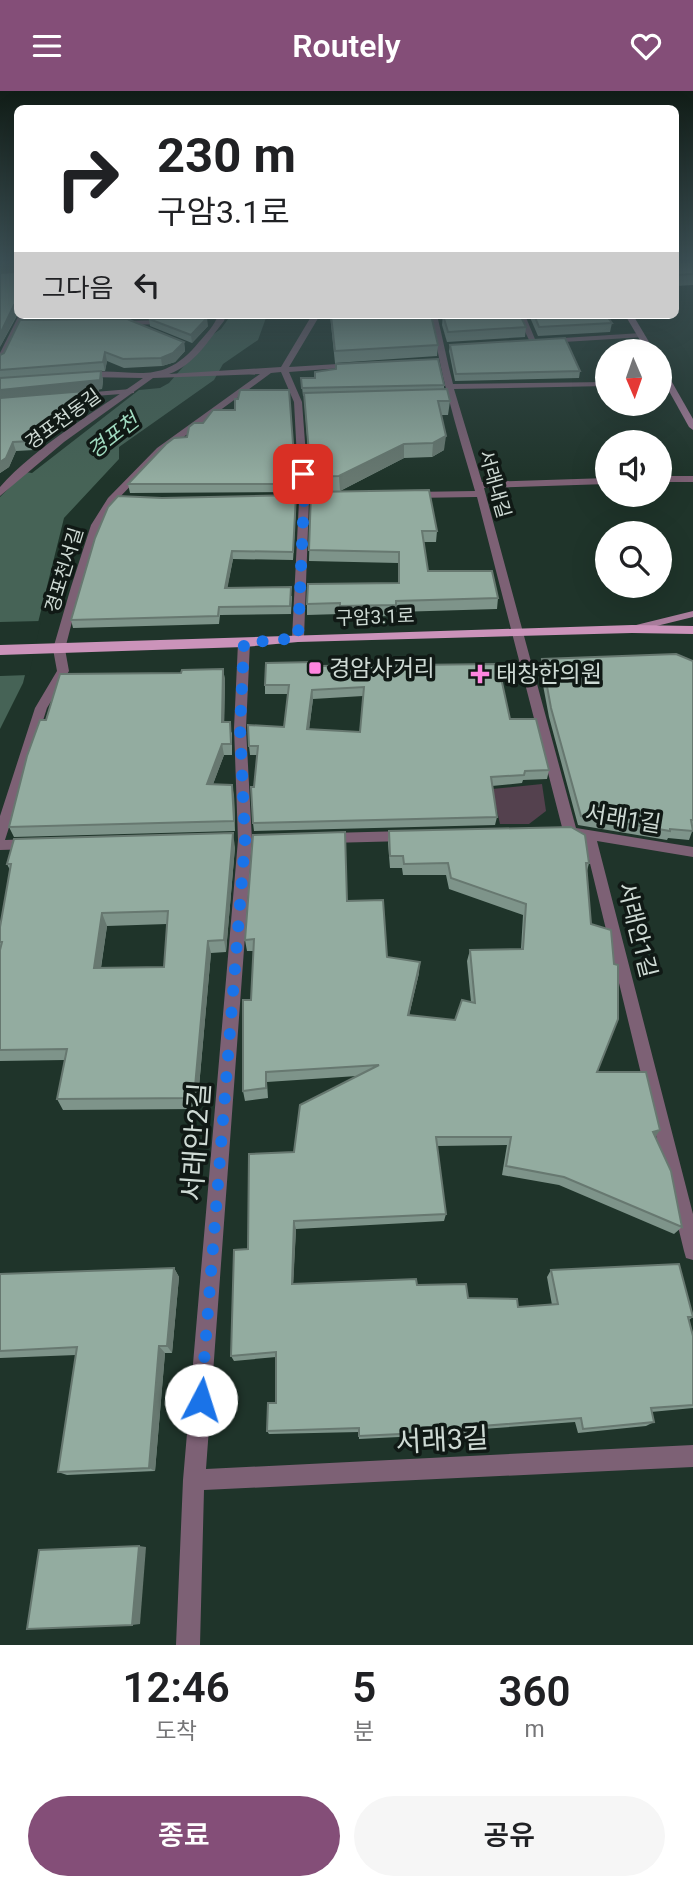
<!DOCTYPE html>
<html lang="ko">
<head>
<meta charset="utf-8">
<style>
  :root { --surface:#fff; --page:#f6f6f6; --text:#202124; --muted:#757577; --accent:#844e78 }
  body { margin:0; font-family:Roboto,"Noto Sans KR",sans-serif; background:var(--page); color:var(--text); height:100vh; display:flex; flex-direction:column; font-size:26px; white-space:nowrap }
  * { box-sizing:border-box; margin:0 }
  p { font-size:23px; color:var(--muted) }
  .icon { flex:none; width:38px; height:38px; fill:none; stroke:currentColor; stroke-width:2; stroke-linecap:round; stroke-linejoin:round }
  .map { position:relative; height:1554px; overflow:hidden }
  .details { display:flex; flex-direction:column; background:var(--surface); flex:1 }
  .details>* { flex:none }
  .top-card { position:absolute; left:14px; top:14px; width:665px; height:214px; border-radius:10px; box-shadow:0 7px 28px #0002; background:#fff; color:var(--text); overflow:hidden }
  .needle { width:46px; rotate:178deg }
  .buttons { position:absolute; left:595px; top:248px; display:grid; gap:14px }
  .buttons a { display:grid; place-items:center; width:77px; height:77px; border-radius:50%; background:var(--surface); box-shadow:0 7px 28px #0002; font-size:35px }
  .pin { position:absolute; display:grid; place-items:center; width:60px; height:60px; color:#fff; margin:-30px; border-radius:14px; box-shadow:0 4px 10px #0006 }
  .me { position:absolute; width:77px; margin:-38px; rotate:5deg; stroke-linejoin:round; filter:drop-shadow(0 0 5px #0008) }
  .turn { display:flex; align-items:center; gap:24px; height:147px; padding:0 28px; font-size:32px }
  .turn .icon { width:91px; height:91px; stroke-width:2.5 }
  .turn b { display:block; font-size:49px; line-height:60px }
  .then { display:flex; align-items:center; height:66px; padding:0 28px; background:#0003; gap:14px; font-size:26px }
  .eta { display:flex; justify-content:space-evenly; align-items:center; height:119px; text-align:center }
  .eta b { font-size:42px; font-weight:600; line-height:49px }
  .action { display:flex; gap:14px; margin-top:auto; padding:14px 28px }
  .action a { flex:1; height:80px; border-radius:42px; background:var(--accent); color:#fff; font-size:28px; font-weight:600; line-height:80px; text-align:center }
  .action a+a { background:var(--page); color:var(--text) }
  header { display:flex; justify-content:space-between; align-items:center; height:91px; padding:0 28px; background:var(--accent); color:#fff; font-size:32px; font-weight:600 }
  .map>svg:first-child { display:block }
</style>
</head>
<body>
<header><svg class="icon" aria-label="menu" viewBox="0 0 24 24"><path d="M4 6h16M4 12h16M4 18h16"/></svg>Routely<svg class="icon" aria-label="heart" viewBox="0 0 24 24"><path d="M12 20l-8-8c-3-5 5-10 8-4 3-6 11-1 8 4z"/></svg></header>
<div class="map">
<svg width="693" height="1554" viewBox="0 0 693 1554">
  <rect width="100%" height="100%" fill="#1f342a"/>
  <path fill="#54414e" d="M542 693 546 720 529 733H500L492 698Z"/>
  <path fill="#466356" d="M231 224H267L258 249 223 273 214 289 119 356V368L64 427 23 592 0 638V406L25 381 32 382 139 299 160 297 169 292 209 246 221 238Z"/>
  <path fill="#1f342a" d="M41 530 29 584 0 585V531Z"/>
  <g fill="none" stroke-linecap="round" stroke-linejoin="round">
    <path fill="#7d6175" fill-rule="evenodd" d="M131 298H134V302L82 306 78 304 82 302Z"/>
    <g fill="#7d6175" fill-rule="evenodd">
      <path d="M19 224H27L4 270 0 272V262Z"/>
      <path d="M218 224H226L224 230C208 250 194 274 169 283L281 276 312 224H320L289 276 354 272 358 274 354 276 289 281 302 311 309 405 329 404 334 407 329 410H309L304 547 298 551 292 547 299 410 279 411 274 408 279 405H299L294 311 281 281 271 282 163 361 117 409 101 434 81 496 65 558 69 580 47 617 5 749 32 748 39 753 32 758 0 759V725L35 617 57 580 53 558 71 496 91 434 108 407 157 357 260 283 153 287 64 351 0 405V396C35 356 99 318 143 287L85 286 81 284 82 282C133 275 160 299 199 251 206 243 215 234 218 224Z"/>
      <path d="M429 224H437C443 248 447 270 453 293L607 291V295L454 298 482 391 607 387V393L484 397 576 737 693 756V766L597 750 693 1123V1169L686 1167 684 1160 586 756 565 744 563 740 477 406 412 407 407 404 412 401 475 400C466 369 456 337 448 305 440 277 437 251 429 224Z"/>
      <path d="M517 224H525L537 253 530 251Z"/>
      <path d="M169 229H172V233L119 234 115 232 119 230Z"/>
      <path d="M641 242H644V246L548 252 544 250 548 248Z"/>
      <rect x="660" y="385" width="33" height="6"/>
      <path d="M244 548 250 552 246 637 252 749 206 1378 693 1354V1376L204 1399 200 1554H176L183 1389 238 749 234 637 238 552Z"/>
      <path d="M406 740 413 745 406 750 329 752 322 747 329 742Z"/>
    </g>
    <g fill="#a97d9c" fill-rule="evenodd">
      <path d="M625 224H633L655 261H647Z"/>
      <path d="M660 275 664 277 693 328V339L689 336 660 284Z"/>
      <path d="M693 520V526L632 541 626 538 628 536Z"/>
    </g>
    <path fill="#cb93ba" fill-rule="evenodd" d="M632 534 693 535V543L632 542 298 551 244 556 0 564V554Z"/>
  </g>
  <g fill="#7e948a" fill-rule="evenodd">
    <path d="M18 171V223L0 256 17 180 0 182Z"/>
    <path d="M676 171H693V194L676 195Z"/>
    <path d="M26 224H215V225L28 228Z"/>
    <path d="M330 224H431L438 254 437 265 335 272Z"/>
    <path d="M443 224 526 236 525 246 447 251 442 234Z"/>
    <path d="M529 224H606L612 232 610 241 538 245Z"/>
    <path d="M149 228 208 235 192 252 150 235Z"/>
    <path d="M184 251 185 260 175 271 162 275 124 277 107 270 105 280H101L103 289 102 298 79 300 100 308 99 314 93 318 75 319 69 334 56 339 55 344 43 348 41 355H35L34 359 16 360 9 376 0 382V264Z"/>
    <path d="M450 254 580 280 579 287 455 290 449 260Z"/>
    <path d="M301 287 444 294V298L450 310 448 324H441L444 359 432 366 404 367 340 400H311L304 305H303Z"/>
    <path d="M289 299 296 401 130 402 128 393 203 332Z"/>
    <path d="M311 401 437 440 436 451H424L428 480 498 507 497 518 396 521 395 525 340 526V523L307 524V513L398 492V472L309 470Z"/>
    <path d="M296 412 293 469 233 468 227 497 292 505 291 523 220 524 219 533 73 537 71 529Z"/>
    <path d="M542 568 693 570V738L689 749 668 747 667 749 578 734 549 626 540 578Z"/>
    <path d="M315 575 510 628 549 679 547 688 523 689 522 692 492 695 497 726 495 734 254 740 253 732 254 696 257 664H250L249 655 284 636 288 603H265V594ZM363 605 360 641 309 638 313 608Z"/>
    <path d="M223 578 225 589 224 631 232 642V664H224L213 693 234 704 235 740 14 746 9 736 46 629 181 582Z"/>
    <path d="M389 740 589 772 587 780 597 981 655 1046 682 1136 674 1143 559 1094 502 1084 507 1054 437 1055 446 1123 444 1130 296 1138 293 1192 417 1194 468 1207 518 1216 552 1214 547 1186 551 1179 693 1226 689 1229 693 1245V1317L651 1321 654 1331 646 1335 578 1342 575 1331 483 1338 479 1342 359 1348V1341L269 1343 267 1340 276 1312V1266L234 1270 231 1265 248 1158 294 1061 357 985 267 991 268 1007 245 1010 243 1000 251 909 254 860H247L245 849 347 810 387 866 419 882 409 924 455 929 471 911 467 870 470 859 521 858 523 824 449 798 446 784H403L402 777H390L388 752Z"/>
    <path d="M235 756 226 861 211 862 197 1018 63 1019 57 1008 65 969 0 970V836L10 779 7 773ZM167 833 164 876 101 877 107 835Z"/>
    <path d="M174 1177 179 1186 172 1262H165L155 1380 67 1384 58 1381 76 1264 0 1267V1183Z"/>
  </g>
  <g fill="#677870">
    <path d="M16 172 18 180 0 182V174Z"/>
    <path d="M14 214 17 223 0 256V243Z"/>
    <path d="M207 227 208 235 192 252 191 244Z"/>
    <path d="M184 251 185 260 175 271 162 275 161 267Z"/>
    <path d="M105 261 107 270 105 280 103 271Z"/>
    <path d="M101 280 103 289 102 298 0 308V299Z"/>
    <path d="M98 299 100 308 99 314 93 318 91 309Z"/>
    <path d="M73 309 75 319 69 334 56 339 55 344 43 348 41 355 38 345 40 339Z"/>
    <path d="M446 345 444 359 432 366 433 352Z"/>
    <path d="M32 346 35 355 34 359 31 350Z"/>
    <path d="M13 351 16 360 9 376 0 382V371Z"/>
    <path d="M404 353V367L340 400 339 385Z"/>
    <path d="M296 404V412L293 469V461Z"/>
    <path d="M232 460 233 468 226 505 225 497Z"/>
    <path d="M223 578 225 589 224 642 222 631Z"/>
    <path d="M312 599 313 608 308 647 307 638Z"/>
    <path d="M222 653 224 664 209 704 207 693Z"/>
    <path d="M232 694 234 704 235 740 234 730Z"/>
    <path d="M233 742 235 756 226 861 224 849Z"/>
    <path d="M102 822 107 835 99 889 94 877Z"/>
    <path d="M208 850 211 862 197 1018 194 1007Z"/>
    <path d="M420 871 419 882 407 934 408 924Z"/>
    <path d="M660 1039 654 1048 653 1041Z"/>
    <path d="M294 1130 296 1138 293 1199 292 1193Z"/>
    <path d="M174 1177 179 1186 172 1262 167 1255Z"/>
    <path d="M159 1255 165 1262 155 1380 149 1377Z"/>
    <path d="M139 1455 146 1456 140 1533 132 1534Z"/>
  </g>
  <g fill="#93aca0" stroke="#677870" stroke-width="2" fill-rule="evenodd">
    <path d="M0 171H18V176L16 172 0 174Z"/>
    <path d="M676 171H693V183L676 184Z"/>
    <path d="M18 180V214H14L0 243V182L16 181Z"/>
    <path d="M331 224H431L438 254 335 260Z"/>
    <path d="M443 224H520L526 236 448 241Z"/>
    <path d="M534 224H606L612 232 539 236Z"/>
    <path d="M207 227 191 244 149 228Z"/>
    <path d="M127 228 184 251 173 262 161 267 123 268 105 261 103 271 0 279V264L4 262 20 229Z"/>
    <path d="M565 247 580 280 456 283 450 254Z"/>
    <path d="M438 268 444 294 302 297 301 287H315V281L336 278V273Z"/>
    <path d="M101 280 100 289 0 299V287Z"/>
    <path d="M447 298 450 310H438L446 345 433 352 404 353 339 385 311 386 304 302Z"/>
    <path d="M98 299 97 304 91 309H73L66 325 54 329 53 335 40 339 38 345 32 346 31 350 13 351 6 367 0 371V307Z"/>
    <path d="M240 299H289L296 393H128L166 353 174 347 187 346 189 336 194 332H203L213 319H235V308H238Z"/>
    <path d="M429 399 437 440H422L428 480H492L498 507 396 510V514L340 515V512L307 513 308 493 399 492V461L309 459 311 401Z"/>
    <path d="M296 404 293 461 232 460 225 497 291 496 290 515 219 516 218 525 71 529 95 447 108 416 118 405 162 407Z"/>
    <path d="M676 563 693 570V729H691L693 740 670 738V740L581 725 551 617 542 568Z"/>
    <path d="M315 571V575L498 573 510 628H536L549 679 525 680 524 684 491 686 497 726 253 732 251 696H254L258 655H249L248 634 284 636 289 594H265L266 572ZM364 596 360 641 307 638 312 599Z"/>
    <path d="M223 578 222 631H230L231 653H222L207 693 232 694 234 730 9 736 27 665 40 629H46L60 583 181 582 182 579Z"/>
    <path d="M571 736 585 744 589 772H586L591 833 611 839 614 873 618 874V928L597 981H646L660 1039 653 1041 671 1080 682 1136 564 1086 506 1075 511 1046H436L446 1123 294 1130 292 1193 416 1188 417 1194 466 1193 468 1207 517 1208 518 1216 558 1213 551 1179 679 1173 693 1226H688L693 1245V1314L651 1317 654 1331 583 1338 581 1327 482 1335 483 1339 359 1345V1337L267 1340 268 1312H276V1261L231 1265 234 1159 248 1158 249 1063 294 1061 300 1014 379 974 266 981V997L243 1000V909H251L254 848 245 849 253 744 345 741 347 810 383 809 387 866 420 871 408 924 455 929 462 909 475 912 470 859 523 858 526 813 451 787 448 772 404 773 403 765H390L389 740Z"/>
    <path d="M233 742 224 849 208 850 194 1007 57 1008 67 958 0 959V859L2 851H0V836L11 773H7L14 748ZM168 820 164 876 94 877 102 822Z"/>
    <path d="M174 1177 167 1255H159L149 1377 58 1381 77 1256 0 1260V1183Z"/>
    <path d="M139 1455 132 1534 27 1538 39 1459Z"/>
  </g>
  <linearGradient id="sky" x2="0" y2="1"><stop stop-color="#111d17"/><stop offset="0.44" stop-color="#3c5055"/><stop offset="1" stop-color="#3c5055" stop-opacity="0"/></linearGradient>
  <rect width="693" height="388" fill="url(#sky)"/>
  <g fill="none" stroke-linecap="round" stroke-linejoin="round">
    <path stroke="#1a73e8" stroke-width="12" stroke-dasharray="0 21.6" d="M201 1309 245 749 240 637 244 552 298 547 304 407 303 383"/>
  </g>
  <g fill="#fe85df" stroke="#101915" stroke-width="2.5">
    <rect x="308" y="570" width="14" height="14" rx="3.5"/>
    <path d="M476.5 572.5h7v7h7v7h-7v7h-7v-7h-7v-7h7z"/>
  </g>
  <g text-anchor="middle" dominant-baseline="central" stroke-width="7" stroke-linejoin="round" paint-order="stroke">
    <g font-size="19" fill="#cedad4" stroke="#101915">
      <text transform="translate(63 328) rotate(-36)">경포천동길</text>
      <text transform="translate(495 393) rotate(74)">서래내길</text>
      <text transform="translate(64 479) rotate(-73)">경포천서길</text>
      <text transform="translate(375 526) rotate(-2)">구암3.1로</text>
    </g>
    <g font-size="21" font-style="italic" fill="#a0dbc0" stroke="#101915">
      <text transform="translate(113 345) rotate(-38)">경포천</text>
    </g>
    <g font-size="23" fill="#cedad4" stroke="#101915" text-anchor="start">
      <text x="329" y="577">경암사거리</text>
      <text x="496" y="583">태창한의원</text>
    </g>
    <g font-size="23" fill="#cedad4" stroke="#101915">
      <text transform="translate(623 728) rotate(9)">서래1길</text>
      <text transform="translate(637 839) rotate(76)">서래안1길</text>
    </g>
    <g font-size="28" fill="#cedad4" stroke="#101915">
      <text transform="translate(196 1051) rotate(-86)">서래안2길</text>
      <text transform="translate(442 1349) rotate(-3)">서래3길</text>
    </g>
  </g>
</svg>
<div class="buttons">
<a><svg class="needle" viewBox="-14 -14 28 28"><path d="M0-13l5 13h-10z" fill="#e53935"/><path d="M0 13l5-13h-10z" fill="#757577"/></svg></a>
<a><svg class="icon" aria-label="sound" viewBox="0 0 24 24"><path d="M4 9h4l5-4v14l-5-4H4zM17 9q2 3 0 6"/></svg></a>
<a><svg class="icon" aria-label="search" viewBox="0 0 24 24"><circle cx="10" cy="10" r="6"/><path d="M15 15l6 6"/></svg></a>
</div>
<div class="pin" style="left:303px;top:383px;background:#d93025"><svg class="icon" aria-label="arrive" viewBox="0 0 24 24"><path d="M6 21V4h12l-3 4 3 4H6"/></svg></div>
<svg class="me" style="left:201px;top:1309px" viewBox="-20 -20 40 40"><circle r="19" fill="#fff"/><path d="M0-13L10 11 0 6-10 11z" fill="#1a73e8"/></svg>
<div class="top-card">
<div class="turn"><svg class="icon" aria-label="right" viewBox="0 0 24 24"><path d="M7 20v-9h11M14 6l5 5-5 5"/></svg><div><b>230 m</b>구암3.1로</div></div>
<div class="then">그다음<svg class="icon" aria-label="left" viewBox="0 0 24 24"><path d="M17 20v-9H6M10 6l-5 5 5 5"/></svg></div>
</div>
</div>
<section class="details">
<div class="eta">
<div><b>12:46</b><p>도착</p></div>
<div><b>5</b><p>분</p></div>
<div><b>360</b><p>m</p></div>
</div>
<div class="action"><a>종료</a><a>공유</a></div>
</section>
</body>
</html>
